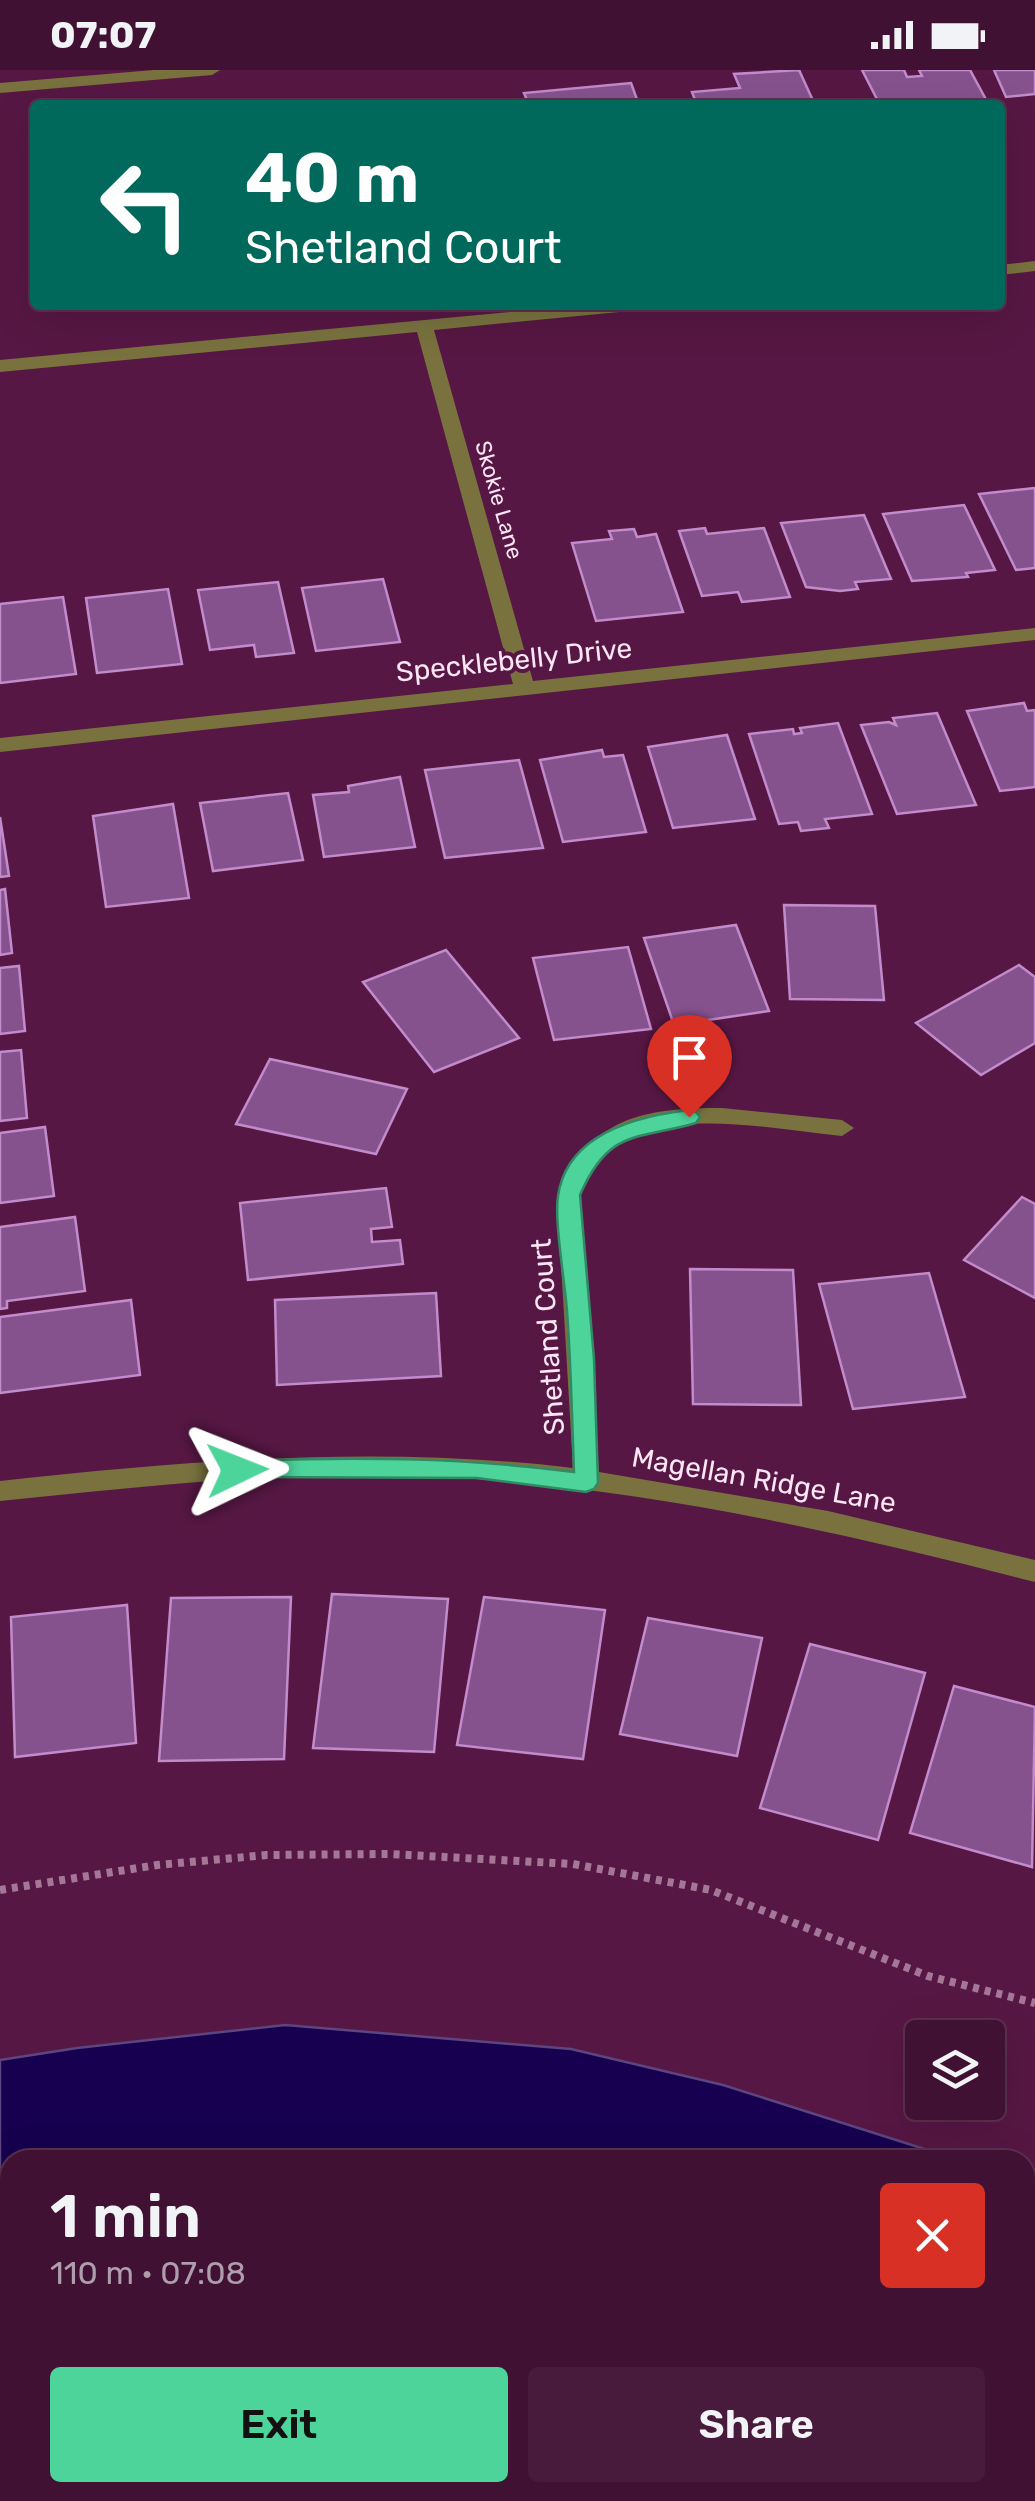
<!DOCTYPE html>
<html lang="en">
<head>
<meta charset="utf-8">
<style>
  :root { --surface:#411133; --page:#481a3b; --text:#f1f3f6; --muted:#ae9dac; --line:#5a314e; --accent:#4cd49b }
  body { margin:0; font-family:Rubik,sans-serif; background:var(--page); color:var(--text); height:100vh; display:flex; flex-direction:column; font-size:38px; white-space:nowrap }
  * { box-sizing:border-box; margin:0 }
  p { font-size:32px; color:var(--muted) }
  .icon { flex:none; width:55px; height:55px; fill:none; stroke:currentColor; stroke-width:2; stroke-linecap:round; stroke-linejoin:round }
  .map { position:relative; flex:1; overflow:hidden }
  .side { position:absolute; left:0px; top:2080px; width:1035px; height:352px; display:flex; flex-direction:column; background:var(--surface); border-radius:30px 30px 0 0; box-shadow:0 10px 40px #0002,0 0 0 2px var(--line) }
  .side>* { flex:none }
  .banner { position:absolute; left:30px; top:30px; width:975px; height:210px; border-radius:10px; box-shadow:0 10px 40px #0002,0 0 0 2px var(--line); background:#00695c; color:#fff; overflow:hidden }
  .fabs { position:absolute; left:905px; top:1950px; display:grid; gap:20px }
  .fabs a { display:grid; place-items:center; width:100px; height:100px; border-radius:10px; background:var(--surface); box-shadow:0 10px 40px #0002,0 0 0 2px var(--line); font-size:50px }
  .pin { position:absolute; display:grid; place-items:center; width:85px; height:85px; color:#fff; margin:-102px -42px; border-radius:50% 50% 50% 0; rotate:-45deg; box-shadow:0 0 10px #0007 }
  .pin .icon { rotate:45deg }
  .me { position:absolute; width:110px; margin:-55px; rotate:88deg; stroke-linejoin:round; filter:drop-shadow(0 0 8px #0008) }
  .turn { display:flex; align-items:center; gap:35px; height:210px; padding:0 50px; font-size:45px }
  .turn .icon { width:130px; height:130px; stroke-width:2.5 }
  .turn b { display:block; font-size:70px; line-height:85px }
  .round { display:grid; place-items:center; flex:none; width:105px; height:105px; border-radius:10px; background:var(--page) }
  .summary { display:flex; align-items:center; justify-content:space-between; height:170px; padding:0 50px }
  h1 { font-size:60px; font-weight:600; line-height:75px }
  .action { display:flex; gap:20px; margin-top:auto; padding:20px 50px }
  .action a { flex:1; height:115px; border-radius:10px; background:var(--accent); color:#111; font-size:40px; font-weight:600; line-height:115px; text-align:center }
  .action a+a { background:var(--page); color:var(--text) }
  .status { display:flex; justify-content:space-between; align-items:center; height:70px; padding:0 50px; background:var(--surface); direction:ltr }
  .status svg { height:28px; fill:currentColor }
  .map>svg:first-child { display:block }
</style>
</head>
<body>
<div class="status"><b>07:07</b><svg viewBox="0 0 49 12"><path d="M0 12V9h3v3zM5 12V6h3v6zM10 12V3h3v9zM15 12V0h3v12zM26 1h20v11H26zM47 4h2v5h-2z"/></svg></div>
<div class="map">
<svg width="1035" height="2431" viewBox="0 0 1035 2431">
  <rect width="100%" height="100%" fill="#571744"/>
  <g fill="#16004f" stroke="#5c4580" stroke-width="2.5">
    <path d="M285 1955 571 1979 723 2015 959 2090H10V2422L256 2423 240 2431H0V1990L77 1978Z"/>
    <path d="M1025 2111 1035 2114V2399L1025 2394Z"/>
  </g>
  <g fill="#86528e" stroke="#c28bcb" stroke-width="2.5">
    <path d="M799 0 815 35H697L692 22 740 18 734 4Z"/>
    <path d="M862 0H904L907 7 922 6 919 0H970L989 35H880Z"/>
    <path d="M994 0H1035V24L1006 27Z"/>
    <path d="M631 13 639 35H529L524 23Z"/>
    <path d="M1035 418V498L1016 500 979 424Z"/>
    <path d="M964 435 995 500 966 503 968 507 912 511 883 444Z"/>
    <path d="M864 445 891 509 855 512 858 519 840 521 806 517 781 453Z"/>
    <path d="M705 458 707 464 764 458 790 527 742 532 738 522 702 526 679 461Z"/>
    <path d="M634 459 637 467 656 464 683 542 596 551 572 473 612 469 609 461Z"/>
    <path d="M383 509 400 572 316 581 302 518Z"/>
    <path d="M278 512 294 583 256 587 254 575 210 580 198 520Z"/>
    <path d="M168 519 182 594 97 603 86 528Z"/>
    <path d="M63 527 76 604 0 613V534Z"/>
    <path d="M1024 633 1027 641 1035 640V717L1000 721 967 641Z"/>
    <path d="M937 643 976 735 897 744 861 655 889 652 896 655 893 648Z"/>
    <path d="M838 653 872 744 825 749 829 758 801 761 798 752 779 754 749 664 793 659 794 664 802 663 800 658Z"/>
    <path d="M727 665 755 749 673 758 648 677Z"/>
    <path d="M602 680 604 687 623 685 646 762 563 772 540 690Z"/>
    <path d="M519 690 543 778 445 788 425 700Z"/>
    <path d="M400 707 415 777 324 787 313 725 349 722 348 716Z"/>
    <path d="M288 723 303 790 213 801 200 733Z"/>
    <path d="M173 734 189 828 106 837 93 746Z"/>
    <path d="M0 747 9 806 0 807Z"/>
    <path d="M5 819 12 883 0 885V820Z"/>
    <path d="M784 835 875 836 884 930 790 929Z"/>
    <path d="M736 855 769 941 674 955 644 868Z"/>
    <path d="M628 877 651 959 554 970 533 888Z"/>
    <path d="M446 880 519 968 434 1002 363 912Z"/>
    <path d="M1019 895 1035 907V973L981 1005 916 953Z"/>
    <path d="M19 896 25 961 0 964V898Z"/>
    <path d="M21 980 27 1048 0 1051V982Z"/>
    <path d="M270 989 407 1019 376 1084 236 1054Z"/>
    <path d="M45 1057 54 1126 0 1133V1063Z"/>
    <path d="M386 1118 392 1157 371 1159 372 1172 400 1170 403 1194 248 1210 240 1133Z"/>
    <path d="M1022 1127 1035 1134V1228L964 1190Z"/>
    <path d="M75 1147 85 1221 7 1231V1238L0 1239V1157Z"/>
    <path d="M690 1199 793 1200 801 1335 693 1334Z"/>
    <path d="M929 1203 965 1327 853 1339 819 1214Z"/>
    <path d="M436 1223 441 1306 277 1315 275 1230Z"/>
    <path d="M131 1230 140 1305 0 1323V1247Z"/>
    <path d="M332 1524 448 1529 434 1682 313 1678Z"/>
    <path d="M291 1527 284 1689 159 1691 171 1528Z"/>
    <path d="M484 1527 605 1540 583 1689 457 1675Z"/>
    <path d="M127 1535 136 1673 15 1687 11 1547Z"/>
    <path d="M648 1548 762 1568 737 1686 620 1664Z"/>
    <path d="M810 1574 925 1603 878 1770 760 1738Z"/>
    <path d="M954 1616 1035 1637 1032 1797 910 1763Z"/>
  </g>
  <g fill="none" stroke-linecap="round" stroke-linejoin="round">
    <path stroke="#a57796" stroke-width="8" stroke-dasharray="6 6" stroke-linecap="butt" d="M0 1820 157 1795 267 1785 390 1784 573 1794 711 1820 928 1906 1035 1933"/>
    <g fill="#79723f" fill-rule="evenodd">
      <path d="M154 0H220L212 5 0 23V13Z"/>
      <path d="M1035 191V201L1000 205V195Z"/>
      <path d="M583 235H649L640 240 434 260 533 611 1035 558V570L0 682V668L513 614 417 262 0 302V290Z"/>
      <path d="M722 1038 842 1050 854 1058 842 1066C777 1060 674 1037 617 1074 599 1086 589 1106 581 1125L599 1402 828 1441 1035 1490V1512C832 1460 626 1413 416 1406 277 1401 138 1417 0 1431V1411C191 1390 381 1375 573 1398L557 1125C592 1047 642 1038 722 1038Z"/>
    </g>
  </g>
  <path fill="#4cd49b" stroke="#318a65" stroke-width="2.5" d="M689 1040 696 1042 700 1047 696 1053C637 1070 609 1058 580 1125L594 1289 598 1413 594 1419 586 1422 477 1408 229 1407 225 1400 229 1394 237 1391C353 1387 459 1387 574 1402 572 1348 571 1294 567 1241 565 1213 554 1150 558 1126 567 1063 637 1046 689 1040Z"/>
  <g text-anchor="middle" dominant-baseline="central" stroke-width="8" stroke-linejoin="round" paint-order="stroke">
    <g font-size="22" fill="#fee6f4" stroke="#571744">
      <text transform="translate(499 430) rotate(74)">Skokie Lane</text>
    </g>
    <g font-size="28" fill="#fee6f4" stroke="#571744">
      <text transform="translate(514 590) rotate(-6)">Specklebelly Drive</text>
      <text transform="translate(548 1267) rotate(-94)">Shetland Court</text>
      <text transform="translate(764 1410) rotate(10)">Magellan Ridge Lane</text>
    </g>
  </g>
</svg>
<div class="fabs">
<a><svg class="icon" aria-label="layers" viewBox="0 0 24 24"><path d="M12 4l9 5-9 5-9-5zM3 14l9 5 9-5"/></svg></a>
</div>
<div class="pin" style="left:689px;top:1047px;background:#d93025"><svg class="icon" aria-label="arrive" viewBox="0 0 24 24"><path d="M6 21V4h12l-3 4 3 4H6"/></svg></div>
<svg class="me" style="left:237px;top:1400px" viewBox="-20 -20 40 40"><path d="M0-17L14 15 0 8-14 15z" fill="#4cd49b" stroke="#fff" stroke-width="4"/></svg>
<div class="banner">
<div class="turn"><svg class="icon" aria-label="left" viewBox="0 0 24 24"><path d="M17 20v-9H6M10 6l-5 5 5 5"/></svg><div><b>40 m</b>Shetland Court</div></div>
</div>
<section class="side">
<div class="summary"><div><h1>1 min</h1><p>110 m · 07:08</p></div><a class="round" style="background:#d93025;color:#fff"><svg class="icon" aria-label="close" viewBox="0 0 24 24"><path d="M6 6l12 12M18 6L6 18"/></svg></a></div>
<div class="action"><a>Exit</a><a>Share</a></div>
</section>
</div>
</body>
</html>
